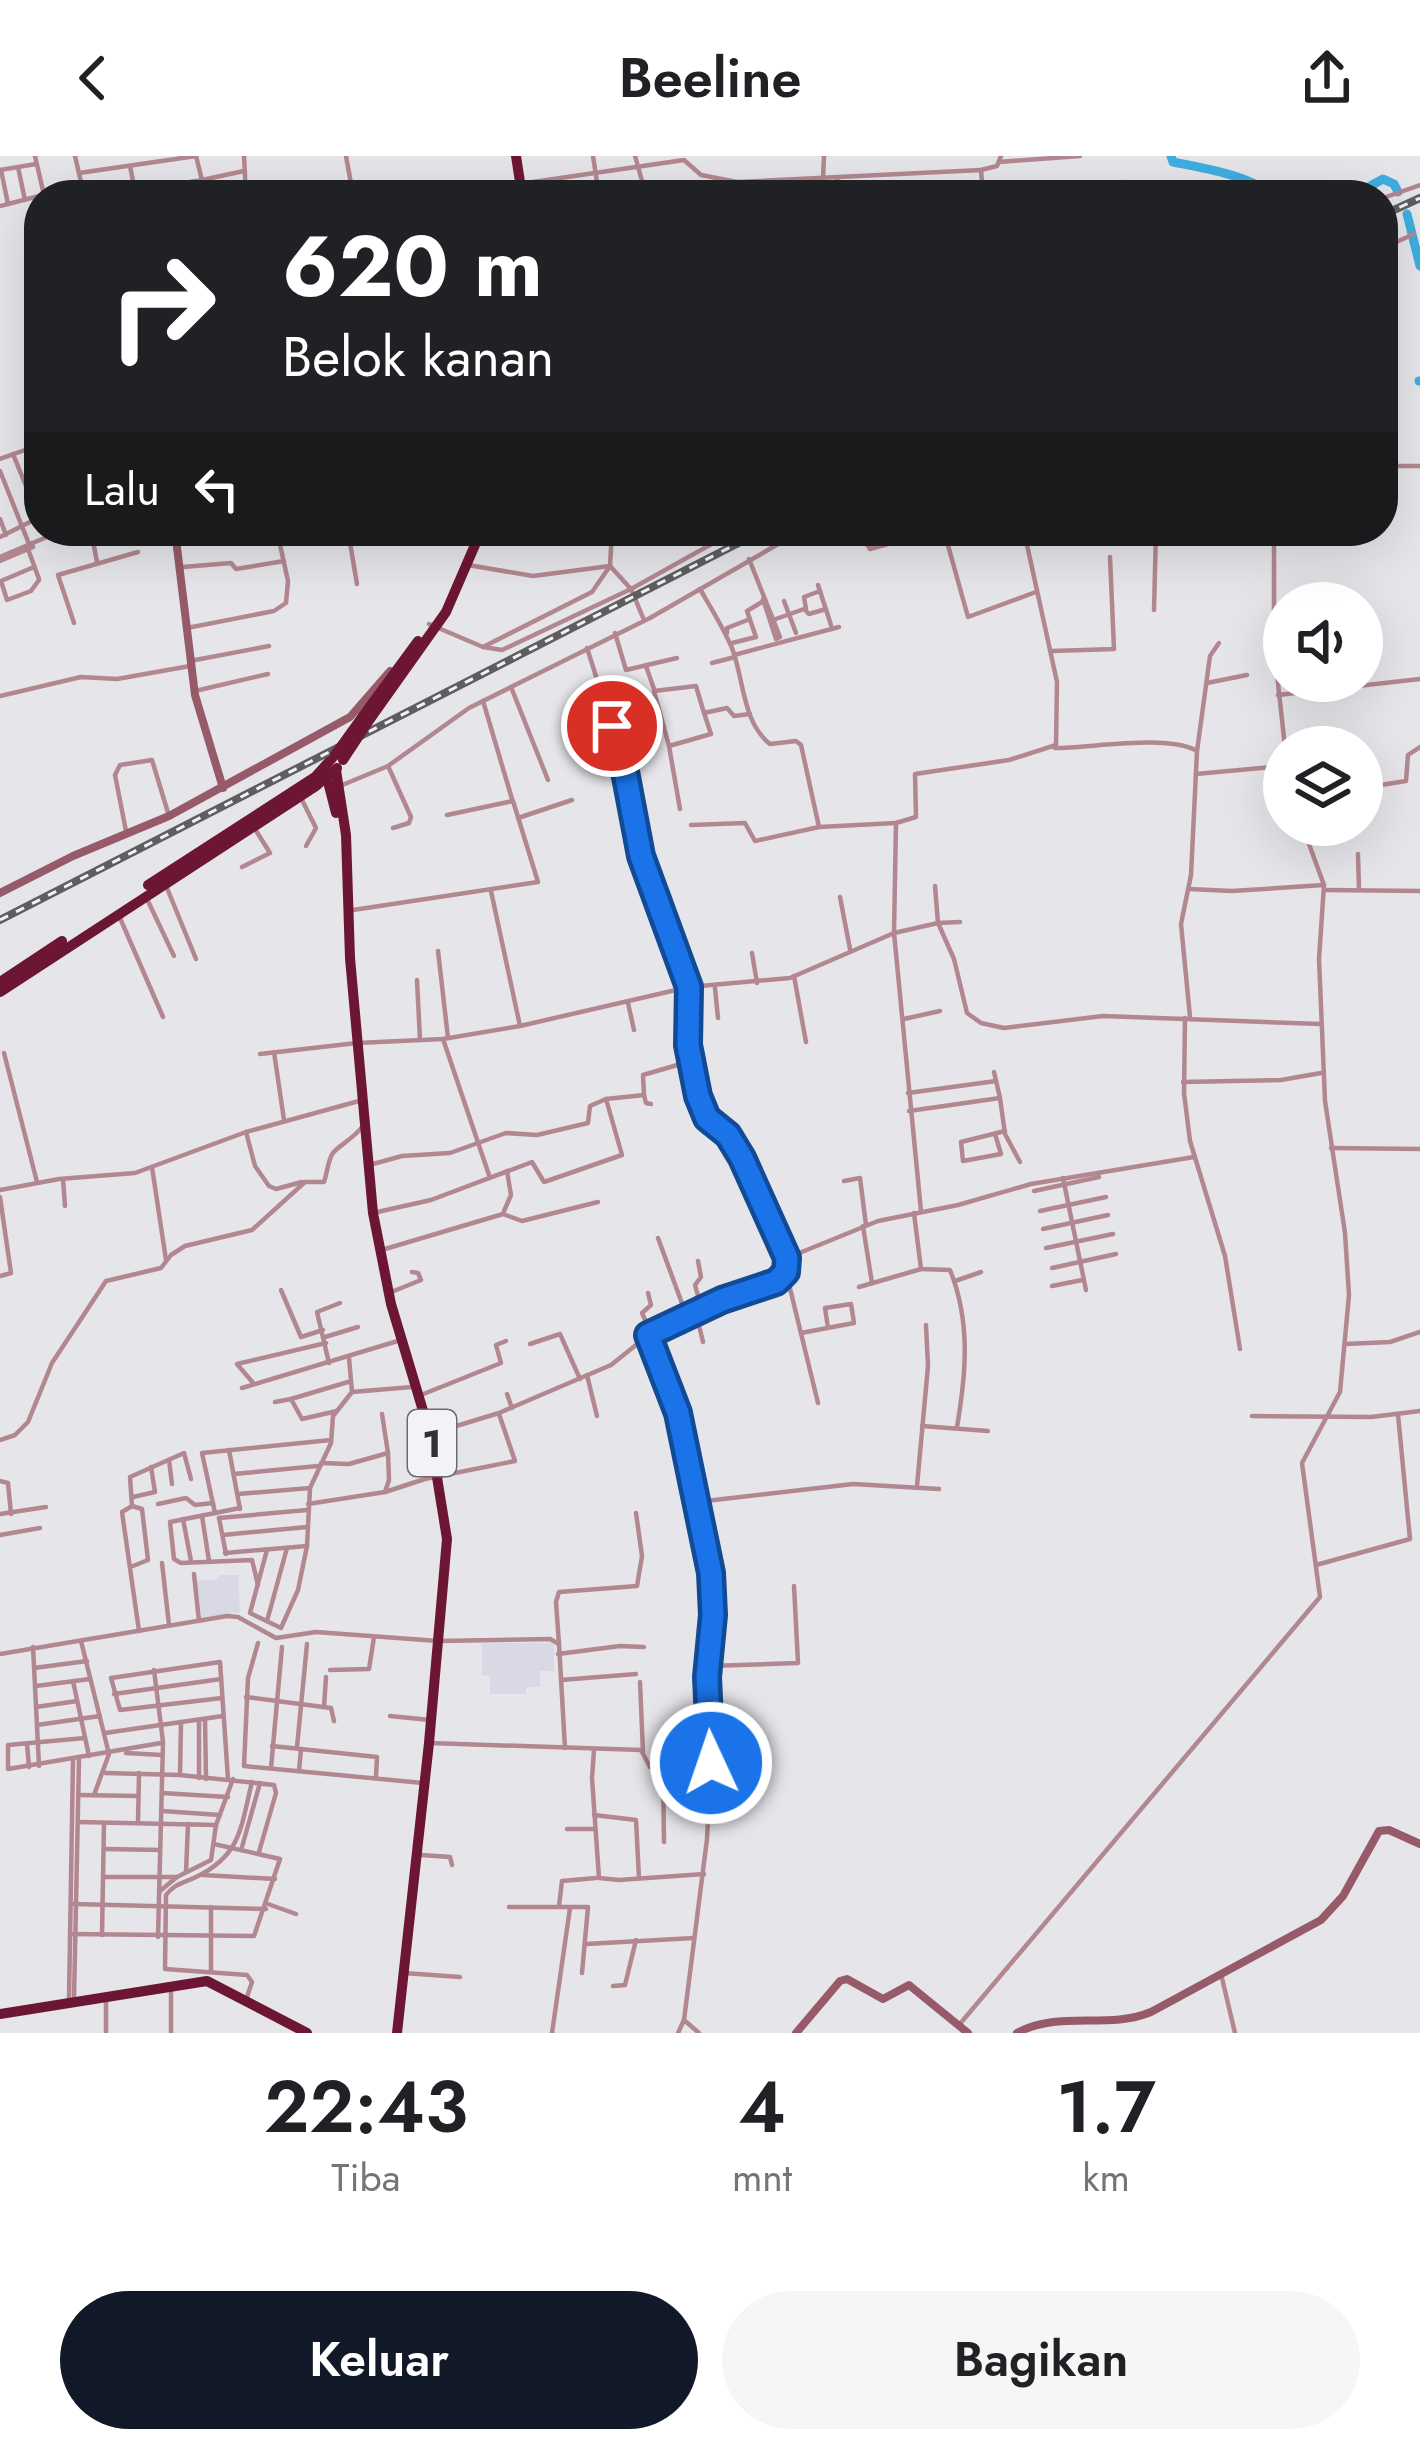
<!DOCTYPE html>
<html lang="id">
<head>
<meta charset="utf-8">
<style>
  :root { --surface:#fff; --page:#f6f6f6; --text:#202124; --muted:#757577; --accent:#111827 }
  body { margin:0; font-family:Jost,sans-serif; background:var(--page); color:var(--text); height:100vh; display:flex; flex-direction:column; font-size:45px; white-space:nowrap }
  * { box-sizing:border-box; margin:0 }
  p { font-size:39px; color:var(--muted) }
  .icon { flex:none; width:66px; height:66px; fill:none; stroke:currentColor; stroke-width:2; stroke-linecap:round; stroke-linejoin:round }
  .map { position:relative; height:1877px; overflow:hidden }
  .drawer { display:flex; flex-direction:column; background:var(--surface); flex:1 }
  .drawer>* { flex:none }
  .banner { position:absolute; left:24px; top:24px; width:1374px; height:366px; border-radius:48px; box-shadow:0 12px 48px #0002; background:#202124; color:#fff; overflow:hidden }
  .controls { position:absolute; left:1263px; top:426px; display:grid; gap:24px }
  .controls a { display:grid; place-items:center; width:120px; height:120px; border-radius:50%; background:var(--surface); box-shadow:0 12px 48px #0002; font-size:60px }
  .pin { position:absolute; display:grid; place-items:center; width:102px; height:102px; color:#fff; margin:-51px; border:6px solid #fff; border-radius:50%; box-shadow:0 3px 12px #0007 }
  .me { position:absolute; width:132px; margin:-66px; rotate:357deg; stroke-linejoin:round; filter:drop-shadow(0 0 9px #0008) }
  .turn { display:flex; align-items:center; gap:42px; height:252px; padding:0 60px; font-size:54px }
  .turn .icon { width:156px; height:156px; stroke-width:2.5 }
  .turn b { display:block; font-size:84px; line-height:102px }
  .then { display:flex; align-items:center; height:114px; padding:0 60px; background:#0003; gap:24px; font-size:45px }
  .eta { display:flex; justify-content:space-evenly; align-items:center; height:204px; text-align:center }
  .eta b { font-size:72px; font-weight:600; line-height:84px }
  .button { display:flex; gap:24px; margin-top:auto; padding:24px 60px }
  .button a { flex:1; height:138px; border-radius:72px; background:var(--accent); color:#fff; font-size:48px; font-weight:600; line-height:138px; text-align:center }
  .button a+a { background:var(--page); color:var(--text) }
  header { display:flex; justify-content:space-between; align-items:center; height:156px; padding:0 60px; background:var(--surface); font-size:54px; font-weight:600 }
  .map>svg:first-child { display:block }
</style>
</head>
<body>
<header><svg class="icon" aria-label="back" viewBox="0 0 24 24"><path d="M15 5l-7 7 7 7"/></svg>Beeline<svg class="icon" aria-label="share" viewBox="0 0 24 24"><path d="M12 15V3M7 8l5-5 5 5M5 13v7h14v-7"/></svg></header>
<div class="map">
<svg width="1420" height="1877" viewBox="0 0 1420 1877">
  <rect width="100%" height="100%" fill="#e5e5ea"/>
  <g fill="#d9d9e6">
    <path d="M220 1419H238L240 1456 201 1462 197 1425 218 1423Z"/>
    <path d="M482 1487H554V1515H540V1531H526V1538H490V1520L482 1519Z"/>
  </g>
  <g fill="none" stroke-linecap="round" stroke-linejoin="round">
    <g stroke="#3eaedf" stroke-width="9">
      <path d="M1171 0 1173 6C1198 11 1254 20 1270 39"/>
      <path d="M1302 39 1307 34 1322 39"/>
      <path d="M1354 39 1383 23 1394 28 1398 36"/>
      <path d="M1407 58 1420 110"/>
      <path d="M1419 225H1420"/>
    </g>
    <g stroke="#b38790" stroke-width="4.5">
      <path d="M35 0 44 39 76 33 79 39"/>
      <path d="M75 0 84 39"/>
      <path d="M244 0 246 39"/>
      <path d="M346 0 352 33"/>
      <path d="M593 0 599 39"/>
      <path d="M635 0 646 39"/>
      <path d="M999 6 1080 0"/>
      <path d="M130 10 135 35 202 24"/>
      <path d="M18 11 25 44"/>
      <path d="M0 14 36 8"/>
      <path d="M1 14 8 48"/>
      <path d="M981 14 997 10 1001 0"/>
      <path d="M79 17 196 0 202 24 244 15"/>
      <path d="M823 22 824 0"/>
      <path d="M837 22 840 39"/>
      <path d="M526 27 684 4 701 19 737 26 981 14 983 39"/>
      <path d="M314 39 382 30 520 27"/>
      <path d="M736 39 737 26"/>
      <path d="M813 39V22"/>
      <path d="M1059 39 1123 26"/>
      <path d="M1383 42 1420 29"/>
      <path d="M0 50 39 40"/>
      <path d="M1383 92 1414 78"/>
      <path d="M30 291 39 314"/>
      <path d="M13 298 39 362"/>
      <path d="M0 303 39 289"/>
      <path d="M1383 310H1420"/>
      <path d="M0 315 29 388"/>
      <path d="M0 363 6 379"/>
      <path d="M91 375 97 406"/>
      <path d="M348 375 357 428"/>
      <path d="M859 375 870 393 935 375"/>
      <path d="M944 375 968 461 1036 436"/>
      <path d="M1274 375V491L1285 591"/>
      <path d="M0 381 38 362"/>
      <path d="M28 393 39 423V424L31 435 7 444 1 425 34 411"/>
      <path d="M0 401 61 375"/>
      <path d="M749 403 780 481 776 483 763 443"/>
      <path d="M0 405 33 391 32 387"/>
      <path d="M468 409 533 420 610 410 631 433 644 464"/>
      <path d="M183 411 231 407 236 413 284 405"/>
      <path d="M818 429 831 469"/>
      <path d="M700 433C711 452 723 471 732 492 744 523 742 566 770 588L796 585 801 589 819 671"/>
      <path d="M784 445 796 477"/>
      <path d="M806 453 804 441 820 435"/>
      <path d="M1154 454 1156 375"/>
      <path d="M773 464 804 453 809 458 826 453"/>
      <path d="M74 467 58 419 138 396"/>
      <path d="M429 468 483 491 502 494 631 433 735 375"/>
      <path d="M187 472 274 455 286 447 288 425 277 375"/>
      <path d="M615 477 626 514 677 502"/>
      <path d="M727 477V472L750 463"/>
      <path d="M732 487 756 481 747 455 762 446"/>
      <path d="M483 491 592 436 610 410 612 375"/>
      <path d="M587 492 623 605 645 715 689 831V889L698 940 707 962 728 979 742 1002 787 1102"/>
      <path d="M1052 495 1114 493 1110 401"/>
      <path d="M734 499 839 471"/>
      <path d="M190 505 269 490"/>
      <path d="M712 507 735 501"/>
      <path d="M646 510 654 533"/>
      <path d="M1207 527 1247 519"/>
      <path d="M511 531 548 624"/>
      <path d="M195 535 268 518"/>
      <path d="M1278 539 1420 523"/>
      <path d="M0 540 81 521 117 523 190 510"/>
      <path d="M483 545 512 643"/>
      <path d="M669 590 711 578 704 557"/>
      <path d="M1055 592C1092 592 1167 578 1197 595L1191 719 1181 768 1190 861"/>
      <path d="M1197 595 1210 500 1219 487"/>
      <path d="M388 610 411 661 409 667 393 672"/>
      <path d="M1196 618 1284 610"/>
      <path d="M340 630 388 610 469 552 650 462 801 375"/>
      <path d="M1362 632 1406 625 1408 599 1420 591"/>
      <path d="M300 640 316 672 306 690"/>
      <path d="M680 653 669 590 654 535 696 530 704 557 727 552 734 560 750 558"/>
      <path d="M518 662 572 644"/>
      <path d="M691 669 745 667 755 685 819 671 896 667"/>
      <path d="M126 675 115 619 120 609 152 604 169 660"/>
      <path d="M1358 698 1359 734"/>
      <path d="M242 711 270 697 255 673"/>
      <path d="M935 730 938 767 960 766"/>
      <path d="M167 732 196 803"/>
      <path d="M1189 733 1232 735 1324 729"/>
      <path d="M1325 734 1420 735"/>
      <path d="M491 735 520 870"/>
      <path d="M840 741 850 793"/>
      <path d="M147 743 174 800"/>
      <path d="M353 754 538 726 513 645 447 659"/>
      <path d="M120 762 163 861"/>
      <path d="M438 795 448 882"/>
      <path d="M752 797 757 827"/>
      <path d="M794 820 806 886"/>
      <path d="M417 824 420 884"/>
      <path d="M715 832 718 862"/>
      <path d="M628 847 634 874"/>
      <path d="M1185 862 1184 937 1190 985 1225 1100 1240 1193"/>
      <path d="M904 863 940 855"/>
      <path d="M443 883 489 1019"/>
      <path d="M274 896 284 964"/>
      <path d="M4 897 37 1026"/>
      <path d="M260 898 357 887 443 883 520 870 689 831 790 822 894 777 896 667 916 661 915 618 1009 604 1056 589 1057 526 1024 375"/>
      <path d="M994 916 1000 942"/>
      <path d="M1183 926 1281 924 1321 917"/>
      <path d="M908 937 996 925"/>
      <path d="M644 939 646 947 651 948"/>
      <path d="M909 955 1000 942 1005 978 1020 1006"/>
      <path d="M246 976 255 1010 269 1030 276 1033 302 1026"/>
      <path d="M995 978 1001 998 963 1005 961 986 1005 975"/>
      <path d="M1331 992 1420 993"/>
      <path d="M373 1008 402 1000 450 997 506 977 537 979 588 967 590 950 606 943 644 939 643 919 691 905"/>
      <path d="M152 1011 166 1104"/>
      <path d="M1063 1022 1086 1134"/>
      <path d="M63 1023 65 1050"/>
      <path d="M844 1025 860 1022 866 1069"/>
      <path d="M0 1034 59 1023 135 1017 246 976 359 945"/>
      <path d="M1034 1035 1099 1021"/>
      <path d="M0 1041 11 1117 0 1120"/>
      <path d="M504 1055 511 1039 507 1015"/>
      <path d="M921 1055 894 777 938 767 954 803 967 857 981 867 1004 872 1103 860 1321 868"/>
      <path d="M1040 1055 1106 1041"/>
      <path d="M373 1057 431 1044 532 1006 544 1026 622 999 606 943"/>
      <path d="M914 1057 921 1113 950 1114C971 1166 966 1218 957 1271"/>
      <path d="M863 1070 872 1127"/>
      <path d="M1043 1073 1108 1059"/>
      <path d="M658 1082 687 1161"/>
      <path d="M1046 1092 1113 1078"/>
      <path d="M385 1093 503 1058 522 1065 598 1046"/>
      <path d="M698 1105 701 1121 695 1129 702 1154"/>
      <path d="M1052 1112 1116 1098"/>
      <path d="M786 1116 818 1247"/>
      <path d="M955 1125 981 1116"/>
      <path d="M1052 1130 1082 1124"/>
      <path d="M859 1131 921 1113"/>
      <path d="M281 1134 301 1181 323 1174"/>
      <path d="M389 1137 421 1124 418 1117 412 1116"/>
      <path d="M648 1137 651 1149 642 1157 651 1177"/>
      <path d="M696 1157 703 1186"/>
      <path d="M801 1177 854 1167 851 1148 825 1152 828 1172"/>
      <path d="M648 1179 678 1257 713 1431 708 1521 711 1607 707 1683 684 1864 678 1877"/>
      <path d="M325 1181 358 1171"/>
      <path d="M530 1188 560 1178 580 1223"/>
      <path d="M1346 1188 1390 1186 1420 1176"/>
      <path d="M329 1207 317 1156 340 1147"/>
      <path d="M587 1219 597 1260"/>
      <path d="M254 1228 237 1208 326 1187"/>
      <path d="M242 1232 401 1184"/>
      <path d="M352 1236 412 1231"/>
      <path d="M507 1238 512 1252"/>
      <path d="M421 1239 501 1207 496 1189 506 1185"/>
      <path d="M275 1246 291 1243"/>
      <path d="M337 1255 302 1263 291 1243 348 1226"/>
      <path d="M1252 1260 1371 1261 1420 1255"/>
      <path d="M922 1270 988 1275"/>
      <path d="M430 1278 499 1257 611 1209 651 1177 783 1121 787 1102 878 1065 958 1049 1031 1028 1194 1001"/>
      <path d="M0 1284 15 1279 28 1266 52 1207 106 1125 161 1112 171 1099 185 1090 252 1074 305 1026H324C327 1018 328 1003 333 997 338 990 353 983 362 971"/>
      <path d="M229 1294 240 1353"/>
      <path d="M169 1304 172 1328"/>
      <path d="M321 1307 349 1308 388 1297 382 1258"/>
      <path d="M234 1318 318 1310"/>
      <path d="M0 1325 8 1327 11 1358"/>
      <path d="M917 1330 928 1210 926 1169"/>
      <path d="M385 1336 389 1324 388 1297"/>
      <path d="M238 1338 310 1332"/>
      <path d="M133 1341 155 1336 151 1311"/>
      <path d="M697 1346 853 1328 939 1333"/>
      <path d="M158 1348 186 1342 195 1349 213 1347"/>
      <path d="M308 1348 385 1336 425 1323 515 1305 499 1258"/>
      <path d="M132 1350 142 1353 148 1404 133 1410"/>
      <path d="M240 1352 170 1366 174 1403 181 1407 252 1404 258 1429"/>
      <path d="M215 1357 202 1297 331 1284"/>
      <path d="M0 1358 46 1351"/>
      <path d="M202 1360 209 1405"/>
      <path d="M219 1362 307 1354"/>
      <path d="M219 1362 226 1398"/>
      <path d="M183 1363 191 1405"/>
      <path d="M0 1379 40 1372"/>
      <path d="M223 1379 307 1371"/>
      <path d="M267 1394 250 1457 281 1472 298 1434 307 1390 310 1332 331 1287 333 1260 352 1236 349 1202"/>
      <path d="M225 1397 307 1390"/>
      <path d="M162 1407 169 1469"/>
      <path d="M1316 1409 1410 1383 1398 1259"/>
      <path d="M194 1418 199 1465"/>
      <path d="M267 1465 287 1392"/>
      <path d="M139 1475 122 1356 132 1350 130 1321 184 1297 191 1323"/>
      <path d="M81 1485 109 1598 94 1639"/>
      <path d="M258 1487 248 1522 244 1610 423 1627"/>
      <path d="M559 1488 556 1446 559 1436 637 1430 642 1400 636 1357"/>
      <path d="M33 1491 39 1610"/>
      <path d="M0 1498 227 1460 238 1461 276 1482 316 1476 438 1485 550 1483 559 1488 565 1592"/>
      <path d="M558 1498 620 1490 644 1491"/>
      <path d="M708 1510 798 1507 794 1430"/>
      <path d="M34 1512 87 1505"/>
      <path d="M154 1514 163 1586 158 1781"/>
      <path d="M330 1514 369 1513 374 1481"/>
      <path d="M561 1524 636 1518"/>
      <path d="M73 1525 89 1600"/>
      <path d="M640 1526 643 1596"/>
      <path d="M36 1530 90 1523"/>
      <path d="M114 1538 221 1523"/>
      <path d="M246 1541 331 1552 334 1565"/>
      <path d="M222 1542 120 1554 111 1522 220 1506 228 1623"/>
      <path d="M36 1551 77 1545"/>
      <path d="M324 1551 326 1521"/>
      <path d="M390 1560 430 1564"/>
      <path d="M205 1563 206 1623"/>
      <path d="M37 1569 100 1560"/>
      <path d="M105 1577 223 1560"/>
      <path d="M85 1582 8 1589V1613L161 1587"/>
      <path d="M429 1587 641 1594 650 1611 711 1607"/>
      <path d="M27 1588 29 1611"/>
      <path d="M272 1590 377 1601 376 1620"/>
      <path d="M297 1591 307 1488"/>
      <path d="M594 1594 592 1622 599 1722 619 1724 704 1718"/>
      <path d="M126 1597 162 1599"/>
      <path d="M663 1609 664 1686"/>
      <path d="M271 1612 282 1491"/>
      <path d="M299 1615 301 1593"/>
      <path d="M105 1617 180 1619 274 1629 276 1637 259 1696"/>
      <path d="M180 1619 181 1566"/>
      <path d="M199 1622V1564"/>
      <path d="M162 1637 228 1641"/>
      <path d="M78 1639 138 1640"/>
      <path d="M162 1655 220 1659"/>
      <path d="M594 1659 636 1664 639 1722"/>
      <path d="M78 1666 216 1669"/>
      <path d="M138 1666 139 1617"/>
      <path d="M567 1673H595"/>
      <path d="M242 1691 260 1627"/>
      <path d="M106 1693 160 1694"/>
      <path d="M421 1699 450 1701 452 1709"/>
      <path d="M186 1716 188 1668"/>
      <path d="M203 1719 275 1723"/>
      <path d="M103 1721H176"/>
      <path d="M160 1735 177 1721 211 1704 216 1669 233 1623"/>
      <path d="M74 1748 266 1753"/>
      <path d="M268 1748 296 1758"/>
      <path d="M559 1750 562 1725 596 1722"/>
      <path d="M211 1751V1815"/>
      <path d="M509 1751H588L582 1817"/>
      <path d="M70 1778 254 1780 280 1703 214 1688"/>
      <path d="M102 1779 104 1667"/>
      <path d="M586 1788 694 1782"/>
      <path d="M404 1817 460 1821"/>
      <path d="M1221 1818 1235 1877"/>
      <path d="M613 1830 625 1829 636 1784"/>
      <path d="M247 1841 252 1826 247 1819 165 1813 166 1739C175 1727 185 1727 198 1720 242 1698 241 1669 252 1626"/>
      <path d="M69 1843 73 1604"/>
      <path d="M74 1843 79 1603"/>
      <path d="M684 1864 699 1877"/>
      <path d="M959 1869 1320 1441 1302 1307 1340 1236 1349 1139 1345 1077 1325 945 1319 803 1324 729 1302 669"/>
      <path d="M106 1877V1843"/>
      <path d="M171 1877V1835"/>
      <path d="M552 1877 570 1752"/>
    </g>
    <g stroke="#975a68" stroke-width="8">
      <path d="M175 375 195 539 223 632"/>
      <path d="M0 737 73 700 169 660 350 561 390 515"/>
      <path d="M796 1877 840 1825 847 1823 883 1843 909 1829 968 1877"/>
      <path d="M1017 1877C1058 1854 1108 1874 1151 1856L1321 1764 1343 1740 1379 1675 1389 1674 1420 1688"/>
    </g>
    <g stroke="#6d1634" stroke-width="10">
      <path d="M516 0 522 39"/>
      <path d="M363 560 418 485"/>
      <path d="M370 563 446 456 481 375"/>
      <path d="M336 614 346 679 350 802 373 1057 391 1148 430 1278 447 1383 429 1587 397 1877"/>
      <path d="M327 622 336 657"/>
      <path d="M148 729 315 621 335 599"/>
      <path d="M0 826 62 785"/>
      <path d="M0 836 316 630 337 612"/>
      <path d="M0 1858 207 1825 307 1877"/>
    </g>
    <defs>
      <g id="rail">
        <path d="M1383 59 1420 42"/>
        <path d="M0 764 762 375"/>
      </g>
    </defs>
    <use href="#rail" stroke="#5e5e61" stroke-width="8"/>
    <use href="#rail" stroke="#f2f2f7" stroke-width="3" stroke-dasharray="9" stroke-linecap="butt"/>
    <g stroke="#6d1634" stroke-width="10">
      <path d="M335 599 363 560"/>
      <path d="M343 604 370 563"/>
    </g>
  </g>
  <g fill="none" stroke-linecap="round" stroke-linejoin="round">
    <defs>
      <path id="route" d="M612 570 623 605 641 700 689 831 688 889 698 940 707 962 728 979 742 1002 787 1102 786 1116 776 1126 722 1144 648 1179 678 1257 711 1417 713 1459 707 1521 711 1607"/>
    </defs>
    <use href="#route" stroke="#114b97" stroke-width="30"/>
    <use href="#route" stroke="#1a73e8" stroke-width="21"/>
  </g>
  <g text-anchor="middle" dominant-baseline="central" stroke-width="10" stroke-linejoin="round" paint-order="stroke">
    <rect fill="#f2f2f7" stroke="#6b6b6e" stroke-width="3" x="408" y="1254" width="48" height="66" rx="9"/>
    <g font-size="39" font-weight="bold" fill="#313133">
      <text x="432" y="1287">1</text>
    </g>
  </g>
</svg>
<div class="controls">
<a><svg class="icon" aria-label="sound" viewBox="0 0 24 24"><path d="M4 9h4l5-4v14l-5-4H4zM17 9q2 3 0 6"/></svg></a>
<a><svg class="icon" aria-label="layers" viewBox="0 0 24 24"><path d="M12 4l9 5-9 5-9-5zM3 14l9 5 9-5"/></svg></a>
</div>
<div class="pin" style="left:612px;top:570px;background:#d93025"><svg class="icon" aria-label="arrive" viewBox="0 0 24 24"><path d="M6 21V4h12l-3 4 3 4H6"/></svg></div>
<svg class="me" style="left:711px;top:1607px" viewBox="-20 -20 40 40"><circle r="17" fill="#1a73e8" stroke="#fff" stroke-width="3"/><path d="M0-11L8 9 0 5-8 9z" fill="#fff"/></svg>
<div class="banner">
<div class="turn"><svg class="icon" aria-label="right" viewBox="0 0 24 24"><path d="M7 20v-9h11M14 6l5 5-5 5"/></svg><div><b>620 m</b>Belok kanan</div></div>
<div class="then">Lalu<svg class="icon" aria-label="left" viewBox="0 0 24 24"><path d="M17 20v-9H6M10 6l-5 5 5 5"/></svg></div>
</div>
</div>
<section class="drawer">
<div class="eta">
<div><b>22:43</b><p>Tiba</p></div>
<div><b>4</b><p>mnt</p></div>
<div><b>1.7</b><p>km</p></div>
</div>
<div class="button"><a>Keluar</a><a>Bagikan</a></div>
</section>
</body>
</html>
